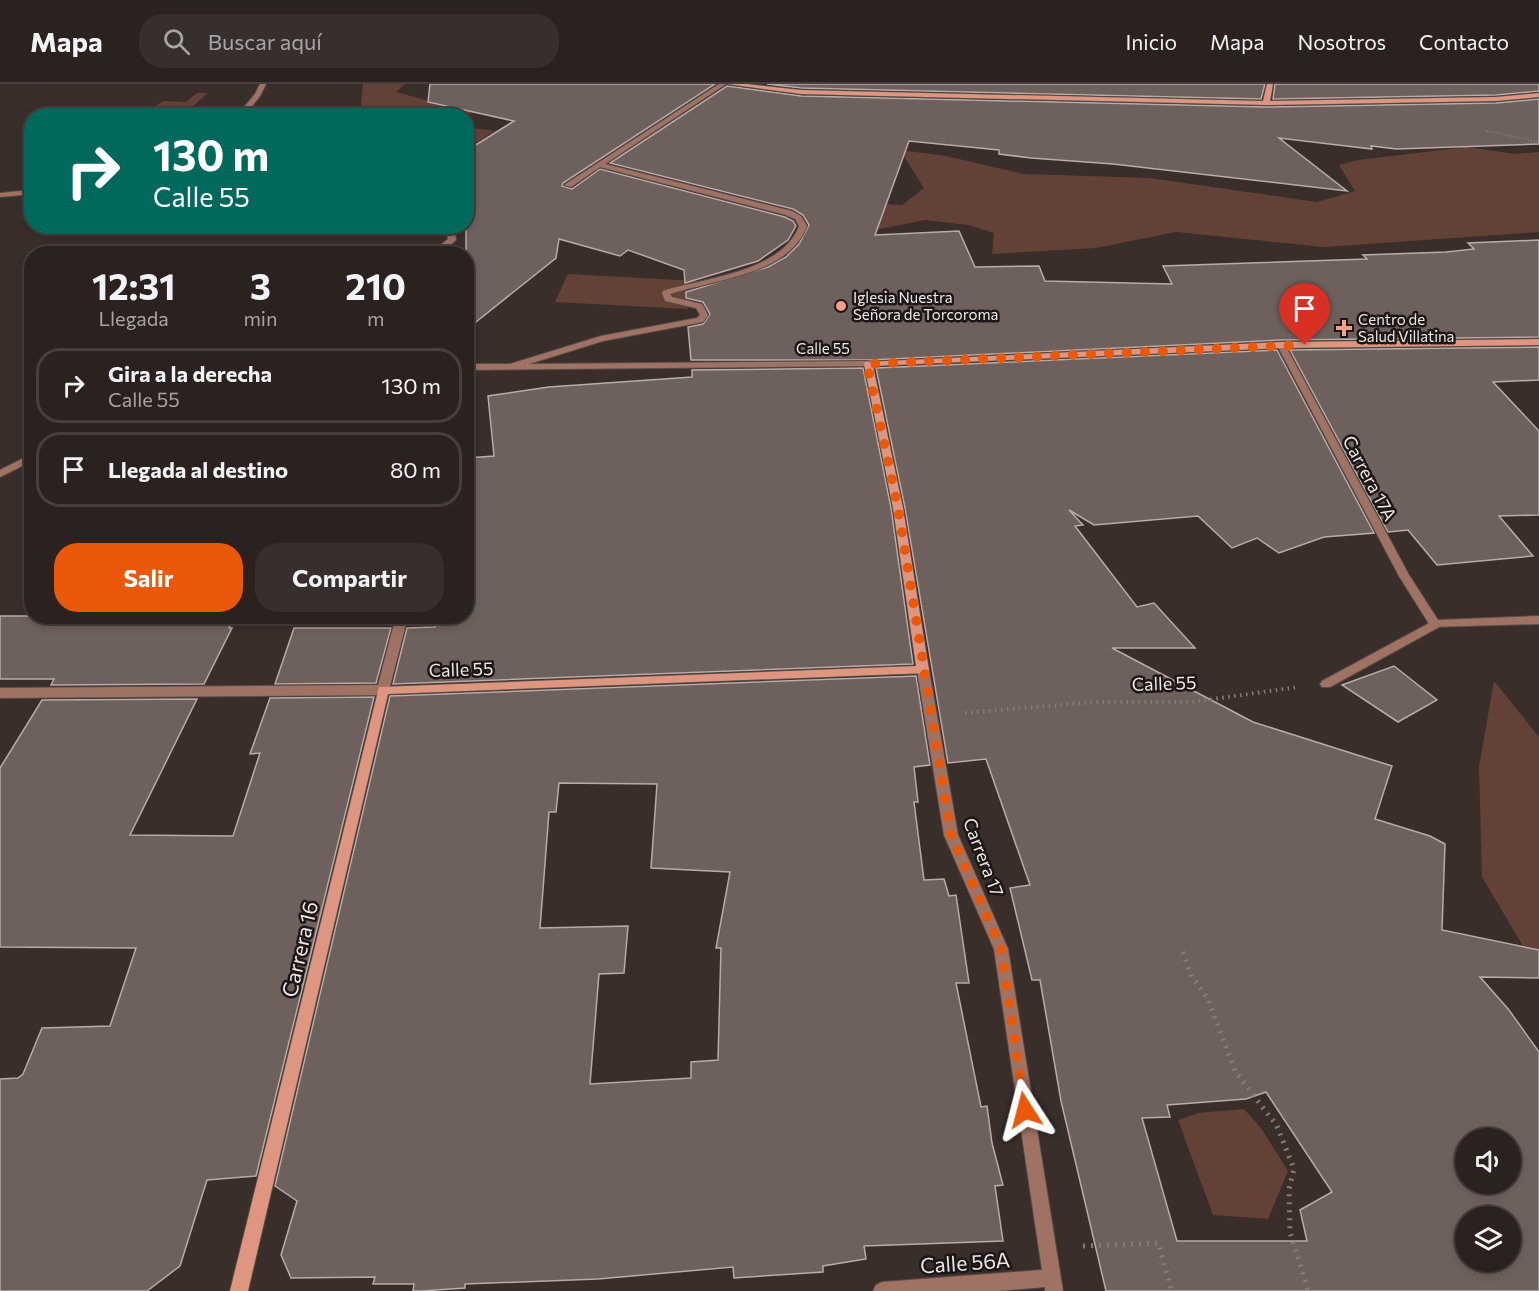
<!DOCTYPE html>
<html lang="es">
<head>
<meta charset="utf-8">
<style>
  :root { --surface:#2b2220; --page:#372f2d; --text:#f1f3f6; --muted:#a6a4a5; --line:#473f3e; --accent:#ea580c }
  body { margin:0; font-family:Commissioner,sans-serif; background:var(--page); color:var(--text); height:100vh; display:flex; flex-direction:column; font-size:22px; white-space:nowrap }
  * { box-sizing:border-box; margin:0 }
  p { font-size:20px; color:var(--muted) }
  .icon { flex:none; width:33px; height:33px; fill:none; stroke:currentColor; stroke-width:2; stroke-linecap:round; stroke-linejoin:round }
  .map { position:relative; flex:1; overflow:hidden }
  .panel { position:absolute; left:24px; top:162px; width:450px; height:378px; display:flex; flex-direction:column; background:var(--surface); border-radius:24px; box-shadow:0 3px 9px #0003,0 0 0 2px var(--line) }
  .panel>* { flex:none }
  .banner { position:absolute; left:24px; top:24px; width:450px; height:126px; border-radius:24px; box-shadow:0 3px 9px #0003,0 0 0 2px var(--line); background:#00695c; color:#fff; overflow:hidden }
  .controls { position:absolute; left:1455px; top:1044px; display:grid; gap:12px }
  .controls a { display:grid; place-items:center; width:66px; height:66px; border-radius:50%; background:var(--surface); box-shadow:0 3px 9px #0003,0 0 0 2px var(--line); font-size:30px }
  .pin { position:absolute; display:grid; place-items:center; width:51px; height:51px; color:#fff; margin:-62px -26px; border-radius:50% 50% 50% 0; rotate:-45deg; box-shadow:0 0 6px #0007 }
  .pin .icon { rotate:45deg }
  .me { position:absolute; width:66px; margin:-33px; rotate:351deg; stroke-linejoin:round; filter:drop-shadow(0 0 4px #0008) }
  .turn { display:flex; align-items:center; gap:21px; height:126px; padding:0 30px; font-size:27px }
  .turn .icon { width:78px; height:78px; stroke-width:2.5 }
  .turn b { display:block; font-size:42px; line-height:51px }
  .eta { display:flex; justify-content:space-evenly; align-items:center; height:102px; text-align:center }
  .eta b { font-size:36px; font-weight:700; line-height:42px }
  .cta { display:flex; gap:12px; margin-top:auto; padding:12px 30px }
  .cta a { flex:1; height:69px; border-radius:24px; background:var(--accent); color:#fff; font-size:24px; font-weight:700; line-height:69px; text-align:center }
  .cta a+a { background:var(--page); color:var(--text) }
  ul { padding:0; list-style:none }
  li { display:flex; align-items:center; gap:18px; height:75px; margin:0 12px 9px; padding:0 18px; border:3px solid var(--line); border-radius:24px }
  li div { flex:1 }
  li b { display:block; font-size:22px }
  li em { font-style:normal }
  header { display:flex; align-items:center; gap:36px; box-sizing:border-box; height:84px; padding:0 30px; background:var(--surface); border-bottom:2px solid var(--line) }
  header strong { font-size:28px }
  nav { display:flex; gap:33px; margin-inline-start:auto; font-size:21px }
  .search { width:420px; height:54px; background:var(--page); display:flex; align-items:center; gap:15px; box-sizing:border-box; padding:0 21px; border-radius:24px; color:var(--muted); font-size:22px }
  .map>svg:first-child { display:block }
</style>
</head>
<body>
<header>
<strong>Mapa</strong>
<div class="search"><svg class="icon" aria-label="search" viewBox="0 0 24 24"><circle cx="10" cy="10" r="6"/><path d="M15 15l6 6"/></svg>Buscar aquí</div>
<nav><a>Inicio</a><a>Mapa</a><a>Nosotros</a><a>Contacto</a></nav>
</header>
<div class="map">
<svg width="1539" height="1207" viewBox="0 0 1539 1207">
  <rect width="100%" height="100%" fill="#392e2a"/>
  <g fill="#634136">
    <path d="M363 0H405L396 8 472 29 466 32H360Z"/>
    <path d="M197 9H208L190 25H173L161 31H116L121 26 148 27 163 17 186 18Z"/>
    <path d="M467 43 494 47 467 65Z"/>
    <path d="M1467 63 1515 70 1539 68V148L1324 163 1176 148 1096 164 992 170 994 149 968 141 925 136 865 148 880 120 902 121 924 104 900 66 946 72 1023 90 1150 94 1317 118 1355 107 1339 81 1358 76Z"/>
    <path d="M568 190 697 197 688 225 555 218Z"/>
    <path d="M1494 597 1539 653V889L1482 793 1479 683Z"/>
    <path d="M1244 1025 1261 1044 1288 1087 1268 1135 1213 1131 1178 1036 1198 1029Z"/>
  </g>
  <g fill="#6e615d" stroke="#b9aba7" stroke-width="1.5" fill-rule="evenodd">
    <path d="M430 0H715L563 99 562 102 572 105 600 85 785 133 793 137 796 142 788 156 758 177 685 199 684 186 628 166 620 172 559 155 556 174 466 246V67L514 37 428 18Z"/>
    <path d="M767 0H1265L1261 15 801 4Z"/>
    <path d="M1275 0H1539V7L1496 11 1273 15Z"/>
    <path d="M727 2 801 12 1266 23 1496 19 1539 15V60L1397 65 1371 62 1372 65 1279 54 1347 107 1113 80 1031 74 999 70V66L909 57 875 151 959 147 975 183 1039 182 1045 197 1172 200 1163 182 1367 175 1363 171 1446 168 1474 165 1468 159 1539 156V253L1281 256 870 276H691L688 243 703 240 710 230 703 218 686 214V208L768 183 786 173 799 160 809 141 803 131 793 125 610 79Z"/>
    <path d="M1539 263V296L1493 298 1539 347V431L1499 432 1533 472 1437 481 1408 446 1388 448 1290 266Z"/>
    <path d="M1277 266 1374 449 1324 453 1279 469 1257 454 1232 464 1198 432 1094 441 1069 426 1083 441 1075 442 1137 523 1154 519 1195 564H1112L1253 638 1392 682 1375 735 1430 752 1445 760 1442 846 1539 866V894L1480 893 1509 926 1539 968V1207H1106L1061 1017 1040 896H1032L1010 804 1030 801 986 675 948 679 905 424 876 284ZM1266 1008 1332 1108 1300 1126 1307 1157H1177L1142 1034 1170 1033 1167 1021 1246 1015ZM1466 1054H1510V1100H1466ZM1466 1132H1510V1178H1466Z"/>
    <path d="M863 284 891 424 913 580 393 600 407 544 435 543 437 532H466V374L494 372 488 312 549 303 692 293V286Z"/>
    <path d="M0 532H235L229 544H232L204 600 51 601 54 595H0Z"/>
    <path d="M294 544H391L376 599 275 600Z"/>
    <path d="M1394 582 1437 616 1398 638 1342 601Z"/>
    <path d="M916 592 930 681 914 683 918 718H914L924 796 944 795 949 812 956 811 969 899H956L981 1023 987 1022 992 1059 1003 1101 995 1102 1003 1157 864 1162 866 1175 823 1182V1188L734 1194 733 1183 598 1195 465 1200V1204L421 1207H413L414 1200H373L375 1193 291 1194 281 1171 297 1117 275 1102 390 612ZM559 699 657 700 651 784 730 788 716 864H721L718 976 691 978V994L590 1000 599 890 624 889 628 842 540 844 549 728H556Z"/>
    <path d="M374 613 256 1092 207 1096 180 1182 147 1207H0V995L18 994 23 990 42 944 110 942 136 864 0 863V684L42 616 197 615 130 751 233 752 260 669 250 670 270 614Z"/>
  </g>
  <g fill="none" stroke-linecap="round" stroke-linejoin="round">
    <defs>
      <path id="lane" d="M1435 536 1439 537 1441 540 1439 543 1330 603H1322L1320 600 1322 597Z"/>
      <g id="street">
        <path d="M260 0H266L260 12 244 32H237L255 10Z"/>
        <path d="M719 0H726L605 80 792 127 801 132 807 142C789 191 713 196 670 210L672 213 702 220 708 231 703 238 603 257 529 280 868 277 872 280 871 282 466 286V280H510L601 252 697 234 700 231 696 224 665 217 662 209 663 207C704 194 782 188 799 142L795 135 786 131 600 83 571 103 564 101Z"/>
        <path d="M32 106V110L0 113V109Z"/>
        <path d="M446 142H454L456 156 439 170H430L448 155Z"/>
        <path d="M1281 258 1285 261 1409 491 1438 536 1539 532V540L1431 543 1399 492 1277 261Z"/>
        <path d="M32 370V377L0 393V386Z"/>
        <path d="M396 532H408L389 606 387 609 383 611 0 614V604L378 601Z"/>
        <path d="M923 582 929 586 958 751 1008 865 1063 1207H1045V1203L998 1207H873L876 1201 882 1198 1042 1186 994 865 944 751 917 586Z"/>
      </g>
      <g id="secondary">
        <path d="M727 0H746L801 6 1263 17 1267 0H1273L1270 17 1496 13 1539 9V13L1496 17 1266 21 801 10Z"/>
        <path d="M1539 255V261L1281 264 873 282 903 424 929 586 927 589 388 610 248 1207H230L379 603 916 582 893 424 864 280 865 278 1281 258Z"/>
      </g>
    </defs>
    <use href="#lane" stroke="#564c48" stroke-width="2"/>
    <use href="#street" stroke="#564c48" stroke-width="2"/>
    <use href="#secondary" stroke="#564c48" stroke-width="2"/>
    <path stroke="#857c79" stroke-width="2" stroke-dasharray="1 2" stroke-linecap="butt" d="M1487 47 1539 58"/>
    <path stroke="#857c79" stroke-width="4" stroke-dasharray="1.5 4.5" stroke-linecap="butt" d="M965 629 1095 618H1192L1298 603"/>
    <g stroke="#857c79" stroke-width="5" stroke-dasharray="2 6" stroke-linecap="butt">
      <path d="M1183 868 1191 891 1208 915 1235 987 1277 1042 1294 1085 1289 1105 1290 1148 1308 1207"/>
      <path d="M1083 1162 1158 1159 1172 1207"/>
    </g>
    <use href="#lane" fill="#a07264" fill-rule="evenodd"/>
    <use href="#street" fill="#a07264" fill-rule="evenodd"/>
    <use href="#secondary" fill="#df9680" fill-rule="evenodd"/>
  </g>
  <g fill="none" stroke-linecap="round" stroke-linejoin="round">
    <path stroke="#ea580c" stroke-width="10" stroke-dasharray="0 18" d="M1025 1026 1001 865 951 751 898 424 867 280 1305 261"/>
  </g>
  <g fill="#f39f85" stroke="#1c1716" stroke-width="2">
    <circle cx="841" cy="222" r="6"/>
    <path d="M1341 235h6v6h6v6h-6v6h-6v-6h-6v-6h6z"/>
  </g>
  <g text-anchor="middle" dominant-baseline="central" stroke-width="5" stroke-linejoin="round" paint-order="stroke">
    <g font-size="15" fill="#eee7e5" stroke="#1c1716" text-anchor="start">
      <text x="853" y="213">Iglesia Nuestra<tspan x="853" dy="17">Señora de Torcoroma</tspan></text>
      <text x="1358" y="235">Centro de<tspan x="1358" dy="17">Salud Villatina</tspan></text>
    </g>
    <g font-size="15" fill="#eee7e5" stroke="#1c1716">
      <text x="823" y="264">Calle 55</text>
    </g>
    <g font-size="18" fill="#eee7e5" stroke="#1c1716">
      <text transform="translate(1370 394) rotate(62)">Carrera 17A</text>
      <text transform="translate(461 585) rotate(-2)">Calle 55</text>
      <text transform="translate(1164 599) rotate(-2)">Calle 55</text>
      <text transform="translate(984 773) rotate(69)">Carrera 17</text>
    </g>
    <g font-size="21" fill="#eee7e5" stroke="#1c1716">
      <text transform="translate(299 865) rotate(-77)">Carrera 16</text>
      <text transform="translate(965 1178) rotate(-4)">Calle 56A</text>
    </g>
  </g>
</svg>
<div class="controls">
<a><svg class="icon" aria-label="sound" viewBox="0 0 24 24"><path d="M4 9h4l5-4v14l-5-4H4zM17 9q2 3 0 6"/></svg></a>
<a><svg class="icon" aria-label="layers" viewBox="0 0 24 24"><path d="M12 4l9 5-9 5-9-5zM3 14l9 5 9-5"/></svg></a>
</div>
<div class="pin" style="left:1305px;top:261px;background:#d93025"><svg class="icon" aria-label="arrive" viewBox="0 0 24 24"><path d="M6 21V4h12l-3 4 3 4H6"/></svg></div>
<svg class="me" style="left:1025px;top:1026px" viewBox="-20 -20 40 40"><path d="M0-17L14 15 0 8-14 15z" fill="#ea580c" stroke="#fff" stroke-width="4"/></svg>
<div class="banner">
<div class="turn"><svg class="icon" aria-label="right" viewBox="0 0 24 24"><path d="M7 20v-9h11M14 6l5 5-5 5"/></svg><div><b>130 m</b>Calle 55</div></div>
</div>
<section class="panel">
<div class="eta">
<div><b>12:31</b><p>Llegada</p></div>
<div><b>3</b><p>min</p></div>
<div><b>210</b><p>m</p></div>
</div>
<ul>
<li><svg class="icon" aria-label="right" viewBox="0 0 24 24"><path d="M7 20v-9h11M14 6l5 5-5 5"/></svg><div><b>Gira a la derecha</b><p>Calle 55</p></div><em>130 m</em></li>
<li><svg class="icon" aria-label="arrive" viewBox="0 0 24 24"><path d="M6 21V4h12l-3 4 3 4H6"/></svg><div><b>Llegada al destino</b></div><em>80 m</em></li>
</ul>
<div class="cta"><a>Salir</a><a>Compartir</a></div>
</section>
</div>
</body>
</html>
